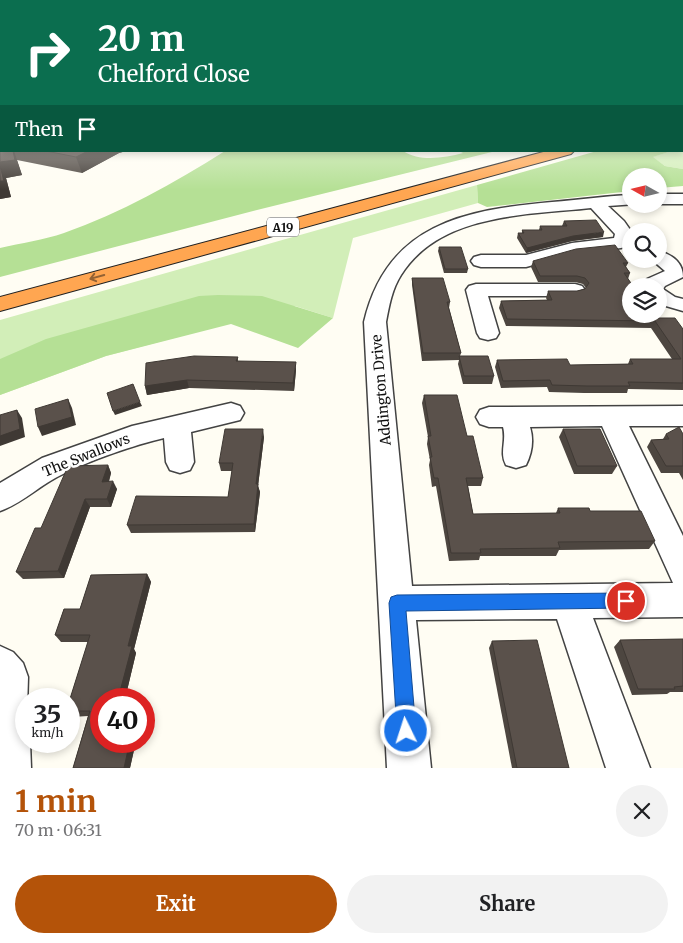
<!DOCTYPE html>
<html lang="en">
<head>
<meta charset="utf-8">
<style>
  :root { --surface:#fff; --page:#f2f2f2; --text:#202124; --muted:#757577; --accent:#b45309 }
  body { margin:0; font-family:Merriweather,serif; background:var(--page); color:var(--text); height:100vh; display:flex; flex-direction:column; font-size:19px; white-space:nowrap }
  * { box-sizing:border-box; margin:0 }
  p { font-size:16px; color:var(--muted) }
  .icon { flex:none; width:28px; height:28px; fill:none; stroke:currentColor; stroke-width:2; stroke-linecap:round; stroke-linejoin:round }
  .map { position:relative; height:768px; overflow:hidden }
  .sheet { display:flex; flex-direction:column; background:var(--surface); flex:1 }
  .sheet>* { flex:none }
  .banner { position:absolute; left:0px; top:0px; width:684px; height:152px; box-shadow:0 2px 8px #0003; background:#0b6e4f; color:#fff; overflow:hidden }
  .needle { width:32px; rotate:278deg }
  .controls { position:absolute; left:622px; top:168px; display:grid; gap:10px }
  .controls a { display:grid; place-items:center; width:45px; height:45px; border-radius:50%; background:var(--surface); box-shadow:0 2px 8px #0003; font-size:25px }
  .speed { position:absolute; left:15px; top:688px; display:flex; gap:10px; font-size:25px; font-weight:700; text-align:center }
  .speed>* { display:grid; place-content:center; width:65px; height:65px; border-radius:50%; background:var(--surface); box-shadow:0 2px 8px #0003; line-height:1 }
  .speed small { font-size:12px; font-weight:400 }
  .speed .limit { border:8px solid #d22; background:#fff; color:#111 }
  .pin { position:absolute; display:grid; place-items:center; width:42px; height:42px; color:#fff; margin:-21px; border:2px solid #fff; border-radius:50%; box-shadow:0 1px 5px #0007 }
  .me { position:absolute; width:55px; margin:-28px; rotate:356deg; stroke-linejoin:round; filter:drop-shadow(0 0 4px #0008) }
  .turn { display:flex; align-items:center; gap:18px; height:105px; padding:0 15px; font-size:22px }
  .turn .icon { width:65px; height:65px; stroke-width:2.5 }
  .turn b { display:block; font-size:35px; line-height:42px }
  .then { display:flex; align-items:center; height:48px; padding:0 15px; background:#0003; gap:10px; font-size:19px }
  .round { display:grid; place-items:center; flex:none; width:52px; height:52px; border-radius:26px; background:var(--page) }
  .headline { display:flex; align-items:center; justify-content:space-between; height:85px; padding:0 15px }
  h1 { font-size:30px; font-weight:700; line-height:38px; color:var(--accent) }
  .cta { display:flex; gap:10px; margin-top:auto; padding:10px 15px }
  .cta a { flex:1; height:58px; border-radius:30px; background:var(--accent); color:#fff; font-size:20px; font-weight:700; line-height:58px; text-align:center }
  .cta a+a { background:var(--page); color:var(--text) }
  .map>svg:first-child { display:block }
</style>
</head>
<body>
<div class="map">
<svg width="683" height="768" viewBox="0 0 683 768">
  <rect width="100%" height="100%" fill="#fffdf3"/>
  <g fill="#d2eeb8">
    <path d="M683 148V169L665 166 652 157 672 151H682Z"/>
    <path d="M477 185 478 203 353 238 333 318 295 306 106 356 0 395V320Z"/>
  </g>
  <g fill="#b5e095">
    <path d="M225 151H403C420 162 444 158 463 153L459 151H496L257 210 0 277V248C21 243 44 240 64 233 121 213 174 183 225 151Z"/>
    <path d="M597 151H672L653 157 665 166 683 169V186L659 188V176H631V191L487 207 478 203 477 185Z"/>
    <path d="M218 295 262 296 333 318 298 348 231 324 106 356 0 395V359L46 339 199 296Z"/>
  </g>
  <g fill="none" stroke-linecap="round" stroke-linejoin="round">
    <defs>
      <g id="minor">
        <path d="M659 194H683V204H658Z"/>
        <path d="M631 195V204H636L608 206 624 221 631 231V239L627 246 621 248 573 254 526 267H481L474 265 471 261 474 257 481 255H526L572 243 614 238 615 234 591 208C527 215 440 213 401 275 392 289 389 306 386 322L412 586 673 583 602 426 530 427C534 440 532 453 526 465L516 468 506 465C499 452 507 441 503 427H489L480 424 476 417 480 410 489 407 683 406V426H629L683 536V617L593 618 650 768H606L557 619 416 620 431 768H387L364 322C387 224 464 210 552 202 578 200 604 196 631 195Z"/>
        <path d="M659 251C673 255 683 263 683 277L665 286 663 289 675 297 683 299V311L659 304V286H645L644 283 647 279 665 271 651 259H659Z"/>
        <path d="M476 284H575L582 286 585 290 582 294 575 296H488L499 333 496 338 488 340 480 338 477 333 466 290 469 286Z"/>
        <path d="M231 403 240 406 244 413 240 420 191 432 194 462 190 470 180 473 170 470 166 462 164 438C134 445 91 460 63 474 41 484 23 503 0 511V483L42 458 132 426Z"/>
        <path d="M0 646 13 652 23 663 28 677 26 741H30L31 768H0Z"/>
      </g>
      <g id="highway">
        <rect x="682" y="117" width="1" height="8"/>
        <path d="M547 151H574L571 154 0 311V297Z"/>
      </g>
    </defs>
    <use href="#minor" stroke="#434343" stroke-width="3"/>
    <use href="#highway" stroke="#212121" stroke-width="2"/>
    <use href="#minor" fill="#fff" fill-rule="evenodd"/>
    <use href="#highway" fill="#ffa651" fill-rule="evenodd"/>
  </g>
  <g fill="#4d4640">
    <path d="M1 151H126L119 153 82 173 17 160 22 175 6 178 11 197 0 199Z"/>
    <path d="M564 221 603 237 572 241 526 253 517 238 518 233H522V230H539L540 226H562Z"/>
    <path d="M439 247 468 269 467 273H444L438 251Z"/>
    <path d="M533 261 628 263 626 267 630 273 628 279 655 318 683 329V390L628 389 627 393H584L549 392 547 387 501 388 495 367 497 360 570 365 628 364 630 359H672L651 328 506 326 499 308 501 301 547 300 546 298 548 291H577L586 288 583 284 575 282H538L531 267Z"/>
    <path d="M412 278 450 302 449 308 461 353 460 356 494 376 492 384H463L458 364 459 360 422 361 412 285Z"/>
    <path d="M238 357V361L296 370 294 391 189 388 147 395 145 386Z"/>
    <path d="M424 395 467 436 483 478 481 486H468L473 514 556 513 558 508 590 511 655 541 649 549 559 550 556 556H480L479 560 449 561 436 486 432 487 429 465 430 460 427 444 428 437 422 403Z"/>
    <path d="M563 429 617 466 612 474H574L559 437Z"/>
    <path d="M666 434H683V480L679 473H661L647 447 651 440 663 439Z"/>
    <path d="M264 437 258 486 260 492 255 532 131 533 127 525 228 497 232 471H221L219 463Z"/>
    <path d="M108 465 111 473 109 482 117 489 111 507H90L64 578 23 579 16 572 41 528Z"/>
    <path d="M147 574 151 582 134 649 136 653 125 699H101V741H136L130 768H73L88 716 72 717 69 714V702L88 642H61L55 635 64 609H80L91 575Z"/>
    <path d="M683 639V692H670L667 694 632 695 614 647 620 640Z"/>
    <path d="M492 641 569 768H512L489 648Z"/>
  </g>
  <g fill="#3f3934">
    <path d="M13 151H14L22 175 6 178 11 197 0 199V162Z"/>
    <path d="M88 151H126L119 153 82 173 76 157Z"/>
    <path d="M604 232 603 237 572 241 526 253 527 248 573 236Z"/>
    <path d="M296 362V370L294 391 293 383Z"/>
    <path d="M187 380 189 388 147 395 145 386Z"/>
    <path d="M68 399 72 408 76 425 42 436 38 427Z"/>
    <path d="M140 402 142 406 115 415 113 411Z"/>
    <path d="M17 410 22 418 25 437 0 446V436Z"/>
    <path d="M263 429 264 437 258 486 260 492 255 532 254 524 256 484Z"/>
    <path d="M108 465 111 473 106 490 102 482Z"/>
    <path d="M113 481 117 489 111 507 107 499Z"/>
    <path d="M85 499 90 507 64 578 58 571Z"/>
    <path d="M147 574 151 582 134 649 136 653 125 699H118L128 646Z"/>
    <path d="M130 741H136L130 768H124Z"/>
  </g>
  <g fill="#5a514b" stroke="#3f3934">
    <path d="M1 133V151H13L15 160 0 162V134Z"/>
    <path d="M46 151H88L76 157Z"/>
    <path d="M0 166 4 181H0Z"/>
    <path d="M596 220 604 232 573 236 527 248 518 233H524L522 230H542L540 226H567L564 221Z"/>
    <path d="M615 245 628 263H623L630 273H624L633 286H631V314H652L655 318H675L683 329V383L628 382 630 386H587L552 385 550 380 503 381 497 360 567 359 570 365 633 364 630 359H681L655 321 507 319 501 301 552 300 548 291H577L585 289 589 283 585 278 577 276H540L533 261 576 249Z"/>
    <path d="M439 247H461L468 269H445Z"/>
    <path d="M412 278H443L450 302H447L461 353H423Z"/>
    <path d="M194 356 238 357 236 361 296 362 293 383 187 380 145 386 146 363Z"/>
    <path d="M459 356H488L494 376H464Z"/>
    <path d="M133 384 140 402 113 411 107 393Z"/>
    <path d="M424 395H457L467 436H473L483 478H466L473 514 560 513 558 508H589L590 511H641L655 541 558 542 560 548 480 549 481 553H451L438 478H434L430 457H432L428 436H431Z"/>
    <path d="M68 399 72 417 38 427 35 409Z"/>
    <path d="M17 410 20 429 0 436V415Z"/>
    <path d="M679 427 683 434V466H666L651 440 669 439 666 434Z"/>
    <path d="M225 429H263L256 484H258L254 524 127 525 136 496 228 497 233 463H219Z"/>
    <path d="M563 429H600L617 466H577Z"/>
    <path d="M108 465 102 482 113 481 107 499H85L58 571 16 572 35 528H41L68 466Z"/>
    <path d="M147 574 128 646H132L118 699H101V741H130L124 768H73L90 711H69V702L90 635H55L64 609H80L91 575Z"/>
    <path d="M683 639V686L674 687 675 689H638L620 640Z"/>
    <path d="M537 640 569 768H517L492 641Z"/>
  </g>
  <defs><path id="oneway-shaft" d="M-6 0H5M1.5-3L5.5 0L1.5 3" fill="none" stroke-width="1.6" stroke-linecap="round" stroke-linejoin="round" transform="scale(1.25)"/></defs>
  <use stroke="#936234" href="#oneway-shaft" transform="translate(97 277) rotate(165)"/>
  <linearGradient id="sky" x2="0" y2="1"><stop stop-color="#92c5f0"/><stop offset="0.44" stop-color="#fffefa"/><stop offset="1" stop-color="#fffefa" stop-opacity="0"/></linearGradient>
  <rect width="683" height="190" fill="url(#sky)"/>
  <path fill="#1a73e8" stroke="#114b97" d="M626 593 631 595 634 601 631 606 626 608 406 611 416 731 413 738 406 741 400 738 397 731 389 603 391 597 397 595Z"/>
  <g text-anchor="middle" dominant-baseline="central" stroke-width="5" stroke-linejoin="round" paint-order="stroke">
    <rect fill="#fff" stroke="#585858" stroke-width="1" x="267" y="217.5" width="32" height="19" rx="4"/>
    <g font-size="12" font-weight="bold" fill="#101010">
      <text x="283" y="227">A19</text>
    </g>
    <g font-size="14" fill="#101010" stroke="#fff">
      <text transform="translate(381 390) rotate(-95)">Addington Drive</text>
      <text transform="translate(86 455) rotate(-22)">The Swallows</text>
    </g>
  </g>
</svg>
<div class="controls">
<a><svg class="needle" viewBox="-14 -14 28 28"><path d="M0-13l5 13h-10z" fill="#e53935"/><path d="M0 13l5-13h-10z" fill="#757577"/></svg></a>
<a><svg class="icon" aria-label="search" viewBox="0 0 24 24"><circle cx="10" cy="10" r="6"/><path d="M15 15l6 6"/></svg></a>
<a><svg class="icon" aria-label="layers" viewBox="0 0 24 24"><path d="M12 4l9 5-9 5-9-5zM3 14l9 5 9-5"/></svg></a>
</div>
<div class="speed"><div>35<small>km/h</small></div><div class="limit">40</div></div>
<div class="pin" style="left:626px;top:601px;background:#d93025"><svg class="icon" aria-label="arrive" viewBox="0 0 24 24"><path d="M6 21V4h12l-3 4 3 4H6"/></svg></div>
<svg class="me" style="left:406px;top:731px" viewBox="-20 -20 40 40"><circle r="17" fill="#1a73e8" stroke="#fff" stroke-width="3"/><path d="M0-11L8 9 0 5-8 9z" fill="#fff"/></svg>
<div class="banner">
<div class="turn"><svg class="icon" aria-label="right" viewBox="0 0 24 24"><path d="M7 20v-9h11M14 6l5 5-5 5"/></svg><div><b>20 m</b>Chelford Close</div></div>
<div class="then">Then<svg class="icon" aria-label="arrive" viewBox="0 0 24 24"><path d="M6 21V4h12l-3 4 3 4H6"/></svg></div>
</div>
</div>
<section class="sheet">
<div class="headline"><div><h1>1 min</h1><p>70 m · 06:31</p></div><a class="round"><svg class="icon" aria-label="close" viewBox="0 0 24 24"><path d="M6 6l12 12M18 6L6 18"/></svg></a></div>
<div class="cta"><a>Exit</a><a>Share</a></div>
</section>
</body>
</html>
